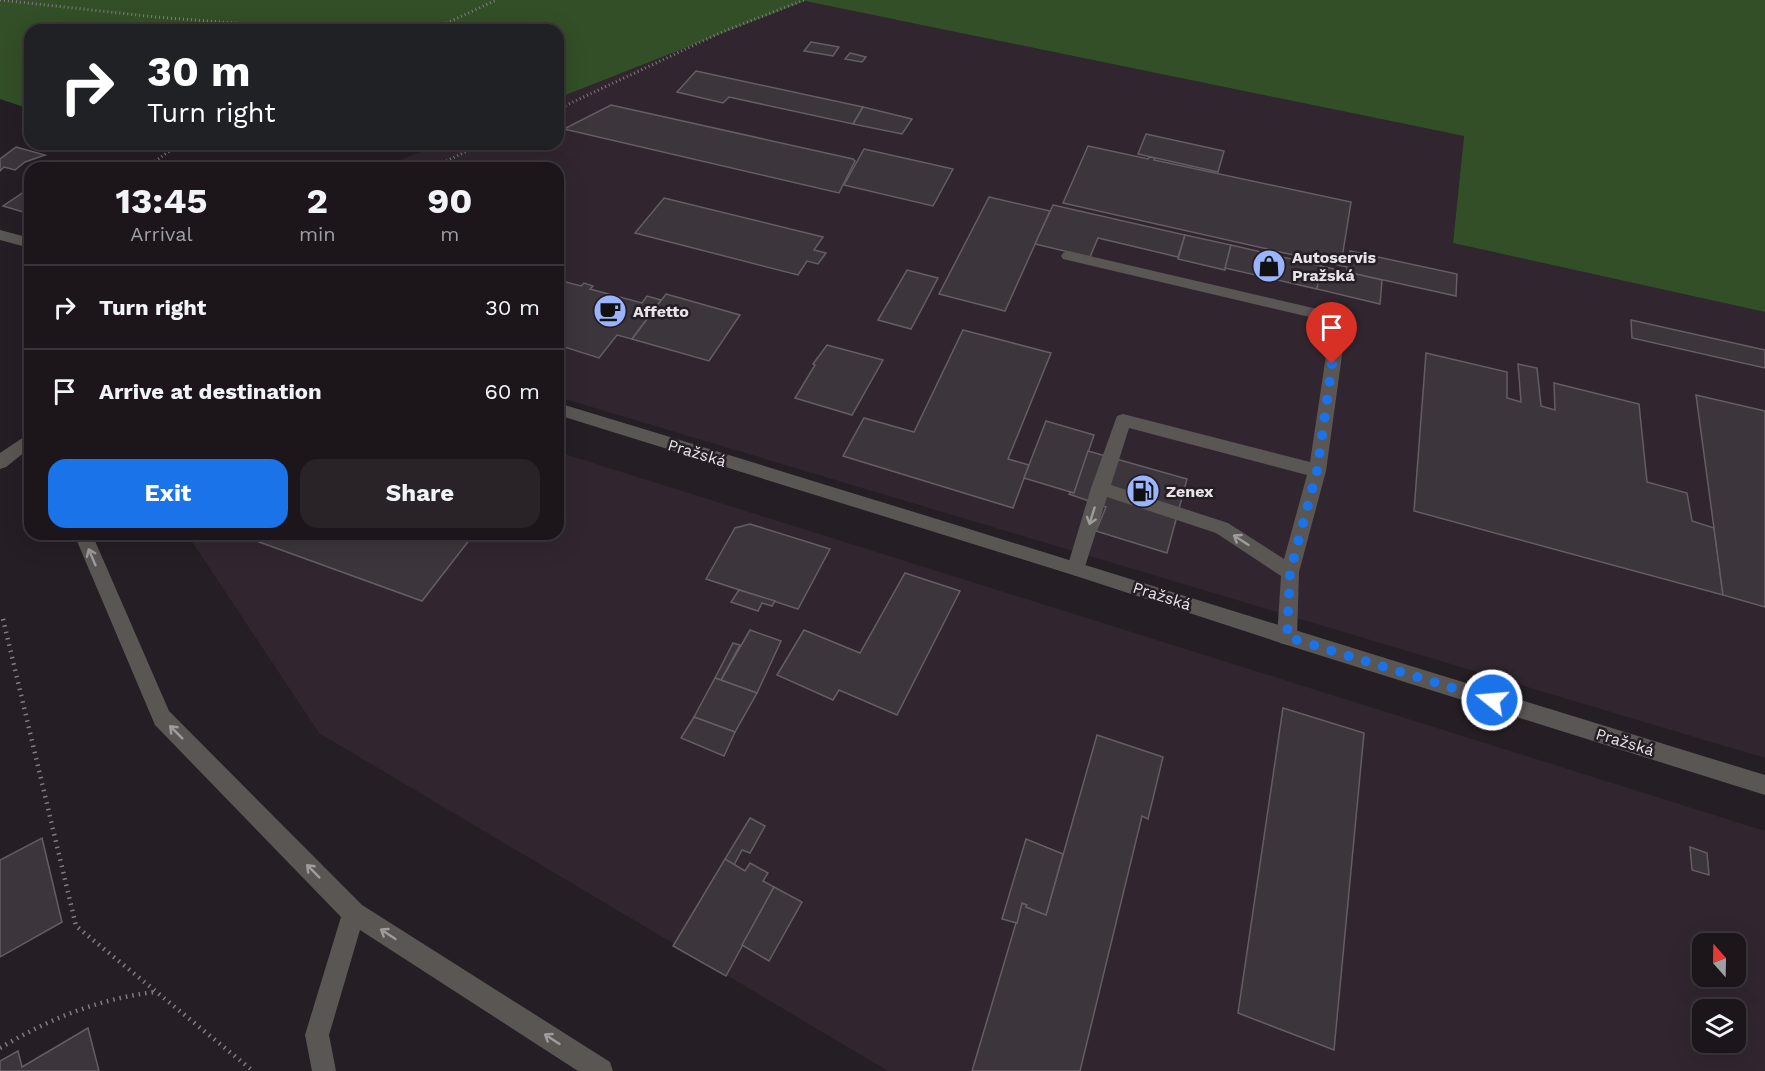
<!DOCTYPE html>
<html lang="en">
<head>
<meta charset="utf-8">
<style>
  :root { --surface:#1c161b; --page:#292328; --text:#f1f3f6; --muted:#a09fa3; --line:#3a353a; --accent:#1a73e8 }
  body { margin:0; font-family:"Work Sans",sans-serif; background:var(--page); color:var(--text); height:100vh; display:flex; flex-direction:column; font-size:22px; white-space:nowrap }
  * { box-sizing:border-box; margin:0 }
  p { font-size:20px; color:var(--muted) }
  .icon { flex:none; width:33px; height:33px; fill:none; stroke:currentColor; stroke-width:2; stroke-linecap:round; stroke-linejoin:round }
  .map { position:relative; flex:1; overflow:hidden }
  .sheet { position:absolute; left:24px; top:162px; width:540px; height:378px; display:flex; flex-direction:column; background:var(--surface); border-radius:18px; box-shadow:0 6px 24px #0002,0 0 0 2px var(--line) }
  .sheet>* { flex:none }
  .hud { position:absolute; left:24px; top:24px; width:540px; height:126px; border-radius:18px; box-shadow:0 6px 24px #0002,0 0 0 2px var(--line); background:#202124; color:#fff; overflow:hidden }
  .needle { width:39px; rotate:340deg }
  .tools { position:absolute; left:1692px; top:933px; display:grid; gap:12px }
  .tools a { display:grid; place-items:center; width:54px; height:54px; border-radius:12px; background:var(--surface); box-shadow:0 6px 24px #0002,0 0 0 2px var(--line); font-size:30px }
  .pin { position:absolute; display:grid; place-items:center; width:51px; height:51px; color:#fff; margin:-62px -26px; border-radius:50% 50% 50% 0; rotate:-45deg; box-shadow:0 0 6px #0007 }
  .pin .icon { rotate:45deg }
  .me { position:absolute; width:66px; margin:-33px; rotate:287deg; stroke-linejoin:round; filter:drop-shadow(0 0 4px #0008) }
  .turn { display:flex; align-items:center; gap:21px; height:126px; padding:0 24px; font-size:27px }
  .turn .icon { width:78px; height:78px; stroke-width:2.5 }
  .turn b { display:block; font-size:42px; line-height:51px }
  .eta { display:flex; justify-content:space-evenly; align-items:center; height:102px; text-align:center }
  .eta b { font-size:36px; font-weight:700; line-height:42px }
  .action { display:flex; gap:12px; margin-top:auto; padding:12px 24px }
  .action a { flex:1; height:69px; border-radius:18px; background:var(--accent); color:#fff; font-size:24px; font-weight:700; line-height:69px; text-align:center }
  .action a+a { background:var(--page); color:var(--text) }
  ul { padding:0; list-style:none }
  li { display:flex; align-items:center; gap:18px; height:84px; padding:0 24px; border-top:2px solid var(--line) }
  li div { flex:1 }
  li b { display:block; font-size:22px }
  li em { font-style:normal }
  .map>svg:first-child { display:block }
</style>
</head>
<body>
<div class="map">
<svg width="1765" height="1071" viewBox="0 0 1765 1071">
  <rect width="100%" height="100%" fill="#251e24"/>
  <g fill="#312630" fill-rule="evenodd">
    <path d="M805 1 1464 136 1453 243 1765 312V758L558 397V168H380L441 144H558V98Z"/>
    <path d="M558 452 1765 831V1071H888L319 733 187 534H558ZM1702 944H1736V976H1702ZM1702 1010H1736V1042H1702Z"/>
  </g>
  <path fill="#334f27" d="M0 0H1765V312L1453 243 1464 136 805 1 558 98V30H30V109L0 99Z"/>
  <g fill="#3c353b" stroke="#655d64" stroke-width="1.5">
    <path d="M811 42 839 47 833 56 804 51Z"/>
    <path d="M850 53 866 57 862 62 845 59Z"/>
    <path d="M696 71 863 107 853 124 729 97 723 103 677 92Z"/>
    <path d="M611 105 853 159 855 161 839 193 564 129Z"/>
    <path d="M863 107 912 119 902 134 853 124Z"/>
    <path d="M1146 134 1224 151 1218 172 1138 154Z"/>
    <path d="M1088 146 1148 159 1149 157 1155 158 1154 160 1351 202 1342 258 1349 260 1350 251 1457 274 1456 296 1347 272V267L1063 203Z"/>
    <path d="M16 147 45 155 25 162 15 170 4 167 0 171V159Z"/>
    <path d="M864 149 953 169 933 206 844 185Z"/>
    <path d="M30 188V214L3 206Z"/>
    <path d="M989 197 1050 211 1005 311 939 294Z"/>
    <path d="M664 198 823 237 814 250 826 253 818 264 807 261 798 275 635 233Z"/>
    <path d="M1053 205 1185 235 1178 257 1098 238 1090 257 1035 244Z"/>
    <path d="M1185 235 1231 245 1225 270 1178 259Z"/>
    <path d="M1231 245 1321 266 1317 289 1225 268Z"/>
    <path d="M1321 266 1382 280 1380 304 1317 289Z"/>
    <path d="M907 270 938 278 911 329 878 320Z"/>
    <path d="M558 280 581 286 584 283 593 286 590 289 642 303 647 296 661 300 632 339 617 335 599 358 558 345Z"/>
    <path d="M666 294 740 315 709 361 632 339Z"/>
    <path d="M1631 320 1765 350V368L1632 338Z"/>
    <path d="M963 330 1051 353 1008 459 1029 465 1013 508 843 456 864 418 914 432Z"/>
    <path d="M827 345 883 360 852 415 795 398 815 365 813 364Z"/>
    <path d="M1426 353 1507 372V398L1521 402 1518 364 1537 368 1541 406 1555 410 1554 383 1639 404 1647 482 1687 493 1692 521 1714 528 1723 595 1414 511Z"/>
    <path d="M1696 395 1765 411V607L1723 595Z"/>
    <path d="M1046 421 1094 435 1074 493 1024 478Z"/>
    <path d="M1088 451 1187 479 1167 553 1096 531 1106 507 1069 494 1070 492 1074 493Z"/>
    <path d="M750 524 830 549 798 609 706 579 735 528Z"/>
    <path d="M237 534H474L422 601Z"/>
    <path d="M905 573 960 591 897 715 839 690 833 700 777 675 804 630 860 653Z"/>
    <path d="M739 590 775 601 772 606 762 603 758 611 731 602Z"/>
    <path d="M750 630 781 641 757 693 721 680Z"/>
    <path d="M733 643 740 645 721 680 715 678Z"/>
    <path d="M715 678 757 693 735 732 694 717Z"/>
    <path d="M1283 708 1364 733 1334 1050 1238 1013Z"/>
    <path d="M694 717 735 732 724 756 681 738Z"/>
    <path d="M1097 735 1163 757 1148 819 1142 816 1080 1071H972L1022 903 1027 905 1026 907 1046 915Z"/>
    <path d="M750 818 765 826 750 853 742 850 734 865 725 859Z"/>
    <path d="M42 838 62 922 0 957V860Z"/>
    <path d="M1026 839 1063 854 1046 915 1026 907 1027 905 1022 903 1017 923 1002 919Z"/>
    <path d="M1690 847 1707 853 1709 875 1692 870Z"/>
    <path d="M725 859 745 871 750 863 768 873 763 881 774 887 726 976 673 946Z"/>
    <path d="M774 887 802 902 769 961 742 945Z"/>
    <path d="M88 1028 99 1071H0V1061L18 1051 22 1067Z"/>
  </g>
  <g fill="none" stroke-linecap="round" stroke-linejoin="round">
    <g stroke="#827c81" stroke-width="3" stroke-dasharray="1 3" stroke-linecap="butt">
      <path d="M0 0 156 17 260 25 276 30"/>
      <path d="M432 30 496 0"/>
      <path d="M558 109 722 32 804 0"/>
      <path d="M145 168 180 144"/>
      <path d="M432 168 482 144"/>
    </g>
    <g stroke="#827c81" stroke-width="4.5" stroke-dasharray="1.5 5" stroke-linecap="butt">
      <path d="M3 619 76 926 253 1071"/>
      <path d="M0 1048C49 1019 98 999 155 992"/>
    </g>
    <path fill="#5a5654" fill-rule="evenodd" d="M1068 251 1339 314 1347 319 1326 471 1299 572 1297 637 1294 643 1287 645 1280 643 1277 637 1281 576 1216 533 1107 497 1083 573 1076 576 1069 573 1067 568 1091 488 1117 416 1123 414 1310 462 1331 322 1063 259 1061 256 1063 253ZM1129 428 1307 475 1284 559 1228 523 1111 485Z"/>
    <g fill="#5a5654" fill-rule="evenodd">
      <path d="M0 230 30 238V248L0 240Z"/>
      <path d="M558 403C961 525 1362 652 1765 775V795L1287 645 1076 576 558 415Z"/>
      <path d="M30 433V448L6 467 0 469V453Z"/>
      <path d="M74 534H92L169 711 362 905 610 1062 613 1071H578L360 930 329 1035 336 1071H312L305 1035 341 917 155 725Z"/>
    </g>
  </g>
  <defs><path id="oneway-shaft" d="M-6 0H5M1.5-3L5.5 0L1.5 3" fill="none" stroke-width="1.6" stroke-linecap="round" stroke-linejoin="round" transform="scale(1.5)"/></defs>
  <g stroke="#a09c9e">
    <use href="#oneway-shaft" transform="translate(1092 516) rotate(107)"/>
    <use href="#oneway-shaft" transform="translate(1241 540) rotate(-147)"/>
    <use href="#oneway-shaft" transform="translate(92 557) rotate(-113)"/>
    <use href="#oneway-shaft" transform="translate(176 732) rotate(-135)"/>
    <use href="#oneway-shaft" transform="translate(313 871) rotate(-135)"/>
    <use href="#oneway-shaft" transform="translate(388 934) rotate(-147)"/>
    <use href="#oneway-shaft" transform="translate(552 1039) rotate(-147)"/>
  </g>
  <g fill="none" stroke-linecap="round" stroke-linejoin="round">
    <path stroke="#1a73e8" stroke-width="10" stroke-dasharray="0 18" d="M1332 364 1317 471 1290 572 1287 637 1492 700"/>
  </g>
  <defs>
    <symbol id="shop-disc" viewBox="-11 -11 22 22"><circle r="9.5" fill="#9ab5fd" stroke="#251e24"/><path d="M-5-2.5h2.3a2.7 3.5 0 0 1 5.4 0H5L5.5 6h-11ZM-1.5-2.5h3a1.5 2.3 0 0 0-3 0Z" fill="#111"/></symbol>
    <symbol id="cafe-disc" viewBox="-11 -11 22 22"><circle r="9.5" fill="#9ab5fd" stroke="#251e24"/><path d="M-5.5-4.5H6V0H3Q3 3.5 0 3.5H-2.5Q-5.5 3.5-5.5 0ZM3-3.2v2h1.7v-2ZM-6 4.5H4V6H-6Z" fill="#111"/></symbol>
    <symbol id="fuel-disc" viewBox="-11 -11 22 22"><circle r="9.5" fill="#9ab5fd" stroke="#251e24"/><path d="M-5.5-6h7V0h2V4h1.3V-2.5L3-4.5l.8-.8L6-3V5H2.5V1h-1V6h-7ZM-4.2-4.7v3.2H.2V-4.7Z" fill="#111"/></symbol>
  </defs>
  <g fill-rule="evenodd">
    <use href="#shop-disc" x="1250" y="247" width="38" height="38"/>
    <use href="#cafe-disc" x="591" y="292" width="38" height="38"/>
    <use href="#fuel-disc" x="1124" y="472" width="38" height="38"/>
  </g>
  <g text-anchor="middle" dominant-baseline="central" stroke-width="5" stroke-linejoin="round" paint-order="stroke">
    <g font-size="16" font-weight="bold" fill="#e7e3e7" stroke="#251e24" text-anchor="start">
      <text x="1292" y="257">Autoservis<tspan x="1292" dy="18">Pražská</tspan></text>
      <text x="633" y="311">Affetto</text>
      <text x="1166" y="491">Zenex</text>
    </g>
    <g font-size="16" fill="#e7e3e7" stroke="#251e24">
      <text transform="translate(697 453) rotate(17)">Pražská</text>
      <text transform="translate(1162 596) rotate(18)">Pražská</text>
      <text transform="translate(1625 742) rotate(17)">Pražská</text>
    </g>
  </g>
</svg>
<div class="tools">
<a><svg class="needle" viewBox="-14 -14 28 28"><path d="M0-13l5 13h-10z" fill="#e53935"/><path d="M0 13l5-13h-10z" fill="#a09fa3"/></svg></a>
<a><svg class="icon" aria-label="layers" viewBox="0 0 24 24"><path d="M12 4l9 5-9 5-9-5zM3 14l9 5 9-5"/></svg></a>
</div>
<div class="pin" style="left:1332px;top:364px;background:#d93025"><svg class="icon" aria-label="arrive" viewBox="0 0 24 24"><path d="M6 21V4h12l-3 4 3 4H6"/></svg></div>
<svg class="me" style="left:1492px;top:700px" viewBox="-20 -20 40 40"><circle r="17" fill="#1a73e8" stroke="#fff" stroke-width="3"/><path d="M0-11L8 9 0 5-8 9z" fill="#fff"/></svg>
<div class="hud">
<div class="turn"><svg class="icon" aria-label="right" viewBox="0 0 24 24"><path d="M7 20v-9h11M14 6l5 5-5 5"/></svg><div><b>30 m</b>Turn right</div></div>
</div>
<section class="sheet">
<div class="eta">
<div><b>13:45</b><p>Arrival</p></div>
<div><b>2</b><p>min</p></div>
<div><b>90</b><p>m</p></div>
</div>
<ul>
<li><svg class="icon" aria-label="right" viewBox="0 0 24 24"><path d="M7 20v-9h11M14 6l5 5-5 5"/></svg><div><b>Turn right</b></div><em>30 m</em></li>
<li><svg class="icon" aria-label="arrive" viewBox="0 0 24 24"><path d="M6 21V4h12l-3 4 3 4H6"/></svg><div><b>Arrive at destination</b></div><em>60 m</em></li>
</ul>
<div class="action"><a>Exit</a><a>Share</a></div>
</section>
</div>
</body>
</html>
